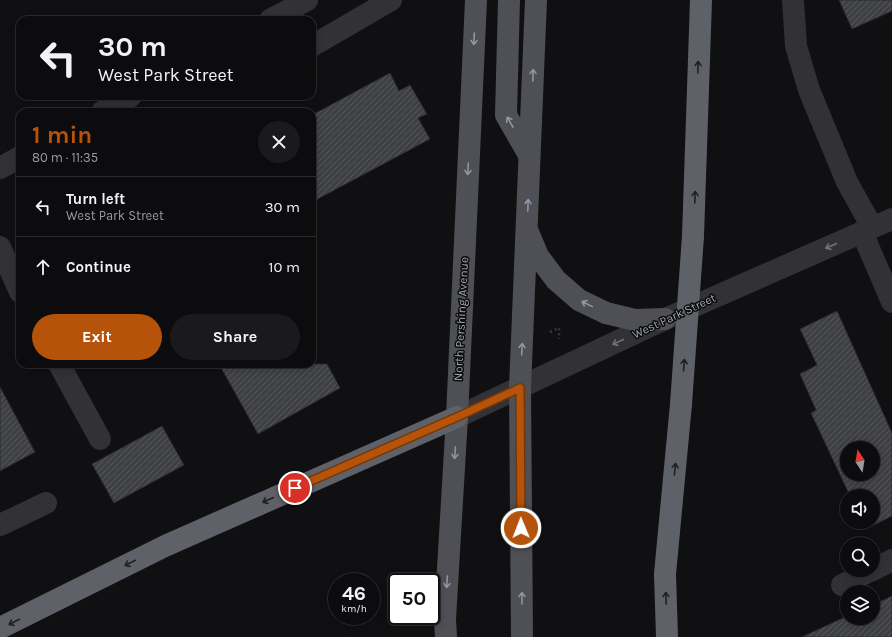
<!DOCTYPE html>
<html lang="en">
<head>
<meta charset="utf-8">
<style>
  :root { --surface:#0c0c0e; --page:#1a1a1c; --text:#f1f3f6; --muted:#9a9b9e; --line:#2c2c2e; --accent:#b45309 }
  body { margin:0; font-family:Karla,sans-serif; background:var(--page); color:var(--text); height:100vh; display:flex; flex-direction:column; font-size:15px; white-space:nowrap }
  * { box-sizing:border-box; margin:0 }
  p { font-size:13px; color:var(--muted) }
  .icon { flex:none; width:22px; height:22px; fill:none; stroke:currentColor; stroke-width:2; stroke-linecap:round; stroke-linejoin:round }
  .map { position:relative; flex:1; overflow:hidden }
  .details { position:absolute; left:16px; top:108px; width:300px; height:260px; display:flex; flex-direction:column; background:var(--surface); border-radius:12px; box-shadow:0 2px 10px #0003,0 0 0 1px var(--line) }
  .details>* { flex:none }
  .banner { position:absolute; left:16px; top:16px; width:300px; height:84px; border-radius:12px; box-shadow:0 2px 10px #0003,0 0 0 1px var(--line); background:#0c0c0e; color:var(--text); overflow:hidden }
  .needle { width:26px; rotate:348deg }
  .tools { position:absolute; left:840px; top:441px; display:grid; gap:8px }
  .tools a { display:grid; place-items:center; width:40px; height:40px; border-radius:50%; background:var(--surface); box-shadow:0 2px 10px #0003,0 0 0 1px var(--line); font-size:20px }
  .speed { position:absolute; left:328px; top:573px; display:flex; gap:8px; font-size:20px; font-weight:700; text-align:center }
  .speed>* { display:grid; place-content:center; width:52px; height:52px; border-radius:50%; background:var(--surface); box-shadow:0 2px 10px #0003,0 0 0 1px var(--line); line-height:1 }
  .speed small { font-size:10px; font-weight:400 }
  .speed .limit { border:2px solid #111; border-radius:6px; background:#fff; color:#111 }
  .pin { position:absolute; display:grid; place-items:center; width:34px; height:34px; color:#fff; margin:-17px; border:2px solid #fff; border-radius:50%; box-shadow:0 1px 4px #0007 }
  .me { position:absolute; width:44px; margin:-22px; rotate:359deg; stroke-linejoin:round; filter:drop-shadow(0 0 3px #0008) }
  .turn { display:flex; align-items:center; gap:14px; height:84px; padding:0 16px; font-size:18px }
  .turn .icon { width:52px; height:52px; stroke-width:2.5 }
  .turn b { display:block; font-size:28px; line-height:34px }
  .round { display:grid; place-items:center; flex:none; width:42px; height:42px; border-radius:21px; background:var(--page) }
  .headline { display:flex; align-items:center; justify-content:space-between; height:68px; padding:0 16px }
  h1 { font-size:24px; font-weight:700; line-height:30px; color:var(--accent) }
  .action { display:flex; gap:8px; margin-top:auto; padding:8px 16px }
  .action a { flex:1; height:46px; border-radius:24px; background:var(--accent); color:#fff; font-size:16px; font-weight:700; line-height:46px; text-align:center }
  .action a+a { background:var(--page); color:var(--text) }
  ul { padding:0; list-style:none }
  li { display:flex; align-items:center; gap:12px; height:60px; padding:0 16px; border-top:1px solid var(--line) }
  li div { flex:1 }
  li b { display:block; font-size:15px }
  li em { font-style:normal }
  .map>svg:first-child { display:block }
</style>
</head>
<body>
<div class="map">
<svg width="892" height="637" viewBox="0 0 892 637">
  <defs>
    <pattern id="building-hatch" width="6" height="6" patternUnits="userSpaceOnUse"><rect width="6" height="6" fill="#3f4044"/><path d="M-1 1l2-2M0 6l6-6M5 7l2-2" fill="none" stroke="#58595d"/></pattern>
  </defs>
  <rect width="100%" height="100%" fill="#101012"/>
  <g fill="url(#building-hatch)" stroke="#2a2a2d" fill-rule="evenodd">
    <path d="M839 0H892V11L852 29Z"/>
    <path d="M390 73 399 91 410 85 427 114 418 118 430 139 312 202V115Z"/>
    <path d="M837 311 892 433V516L866 529 862 522H873V496H850L811 413 816 410 800 374 817 365 800 329ZM847 448H873V474H847Z"/>
    <path d="M219 364H327L340 388 258 434Z"/>
    <path d="M0 387 35 452 0 471Z"/>
    <path d="M162 426 184 465 114 503 92 464Z"/>
    <path d="M892 596V637H802L847 616V618H873V605Z"/>
  </g>
  <g fill="none" stroke-linecap="round" stroke-linejoin="round">
    <path stroke="#38393d" stroke-width="2.5" stroke-dasharray="2 3" stroke-linecap="butt" d="M550 332 559 328V339"/>
    <g stroke="#323236" stroke-width="22">
      <path d="M793 0 796 46 809 90 847 182 872 227"/>
      <path d="M270 20 307 0"/>
      <path d="M312 46 391 0"/>
      <path d="M102 112 131 96"/>
      <path d="M0 168 20 157"/>
      <path d="M862 232 892 302"/>
      <path d="M0 247 20 292"/>
      <path d="M59 364 100 439"/>
      <path d="M457 417 665 319 892 219"/>
      <path d="M0 525 46 503"/>
      <path d="M873 570 892 560"/>
      <path d="M842 585 872 570"/>
    </g>
    <g stroke="#4e5055" stroke-width="22">
      <path d="M509 0 506 115 529 155"/>
      <path d="M528 232 538 256 556 280 579 300 606 313 635 320 665 319"/>
      <path d="M446 637 445 619 457 417 476 0"/>
      <path d="M522 637 520 388 536 0"/>
    </g>
    <g stroke="#5e6167" stroke-width="22">
      <path d="M693 236 701 0"/>
      <path d="M0 628 165 546 457 417"/>
      <path d="M667 637 665 574 681 404"/>
    </g>
    <path stroke="#5e6167" stroke-width="22" d="M681 404 693 236"/>
  </g>
  <defs><path id="oneway-shaft" d="M-6 0H5M1.5-3L5.5 0L1.5 3" fill="none" stroke-width="1.6" stroke-linecap="round" stroke-linejoin="round"/></defs>
  <g stroke="#91969f">
    <use href="#oneway-shaft" transform="translate(474 39) rotate(93)"/>
    <use href="#oneway-shaft" transform="translate(533 75) rotate(-88)"/>
    <use href="#oneway-shaft" transform="translate(510 122) rotate(-120)"/>
    <use href="#oneway-shaft" transform="translate(468 169) rotate(93)"/>
    <use href="#oneway-shaft" transform="translate(528 205) rotate(-88)"/>
    <use href="#oneway-shaft" transform="translate(587 304) rotate(-154)"/>
    <use href="#oneway-shaft" transform="translate(522 349) rotate(-87)"/>
    <use href="#oneway-shaft" transform="translate(455 453) rotate(94)"/>
    <use href="#oneway-shaft" transform="translate(447 582) rotate(94)"/>
    <use href="#oneway-shaft" transform="translate(522 598) rotate(-90)"/>
  </g>
  <g stroke="#202023">
    <use href="#oneway-shaft" transform="translate(698 67) rotate(-88)"/>
    <use href="#oneway-shaft" transform="translate(695 197) rotate(-88)"/>
    <use href="#oneway-shaft" transform="translate(684 365) rotate(-86)"/>
    <use href="#oneway-shaft" transform="translate(675 469) rotate(-84)"/>
    <use href="#oneway-shaft" transform="translate(268 500) rotate(156)"/>
    <use href="#oneway-shaft" transform="translate(130 563) rotate(153)"/>
    <use href="#oneway-shaft" transform="translate(666 598) rotate(-92)"/>
    <use href="#oneway-shaft" transform="translate(14 622) rotate(153)"/>
  </g>
  <g stroke="#70737a">
    <use href="#oneway-shaft" transform="translate(831 246) rotate(156)"/>
    <use href="#oneway-shaft" transform="translate(618 342) rotate(155)"/>
  </g>
  <g fill="none" stroke-linecap="round" stroke-linejoin="round">
    <defs>
      <path id="route" d="M295 488 457 417 520 388 521 528"/>
    </defs>
    <use href="#route" stroke="#753606" stroke-width="10"/>
    <use href="#route" stroke="#b45309" stroke-width="7"/>
  </g>
  <g text-anchor="middle" dominant-baseline="central" stroke-width="3" stroke-linejoin="round" paint-order="stroke">
    <g font-size="12" fill="#a2a8b1" stroke="#0b0b0c">
      <text transform="translate(674 316) rotate(-25)">West Park Street</text>
      <text transform="translate(461 319) rotate(-87)">North Pershing Avenue</text>
    </g>
  </g>
</svg>
<div class="tools">
<a><svg class="needle" viewBox="-14 -14 28 28"><path d="M0-13l5 13h-10z" fill="#e53935"/><path d="M0 13l5-13h-10z" fill="#9a9b9e"/></svg></a>
<a><svg class="icon" aria-label="sound" viewBox="0 0 24 24"><path d="M4 9h4l5-4v14l-5-4H4zM17 9q2 3 0 6"/></svg></a>
<a><svg class="icon" aria-label="search" viewBox="0 0 24 24"><circle cx="10" cy="10" r="6"/><path d="M15 15l6 6"/></svg></a>
<a><svg class="icon" aria-label="layers" viewBox="0 0 24 24"><path d="M12 4l9 5-9 5-9-5zM3 14l9 5 9-5"/></svg></a>
</div>
<div class="speed"><div>46<small>km/h</small></div><div class="limit">50</div></div>
<div class="pin" style="left:295px;top:488px;background:#d93025"><svg class="icon" aria-label="arrive" viewBox="0 0 24 24"><path d="M6 21V4h12l-3 4 3 4H6"/></svg></div>
<svg class="me" style="left:521px;top:528px" viewBox="-20 -20 40 40"><circle r="17" fill="#b45309" stroke="#fff" stroke-width="3"/><path d="M0-11L8 9 0 5-8 9z" fill="#fff"/></svg>
<div class="banner">
<div class="turn"><svg class="icon" aria-label="left" viewBox="0 0 24 24"><path d="M17 20v-9H6M10 6l-5 5 5 5"/></svg><div><b>30 m</b>West Park Street</div></div>
</div>
<section class="details">
<div class="headline"><div><h1>1 min</h1><p>80 m · 11:35</p></div><a class="round"><svg class="icon" aria-label="close" viewBox="0 0 24 24"><path d="M6 6l12 12M18 6L6 18"/></svg></a></div>
<ul>
<li><svg class="icon" aria-label="left" viewBox="0 0 24 24"><path d="M17 20v-9H6M10 6l-5 5 5 5"/></svg><div><b>Turn left</b><p>West Park Street</p></div><em>30 m</em></li>
<li><svg class="icon" aria-label="ahead" viewBox="0 0 24 24"><path d="M12 20V5M6 11l6-6 6 6"/></svg><div><b>Continue</b></div><em>10 m</em></li>
</ul>
<div class="action"><a>Exit</a><a>Share</a></div>
</section>
</div>
</body>
</html>
